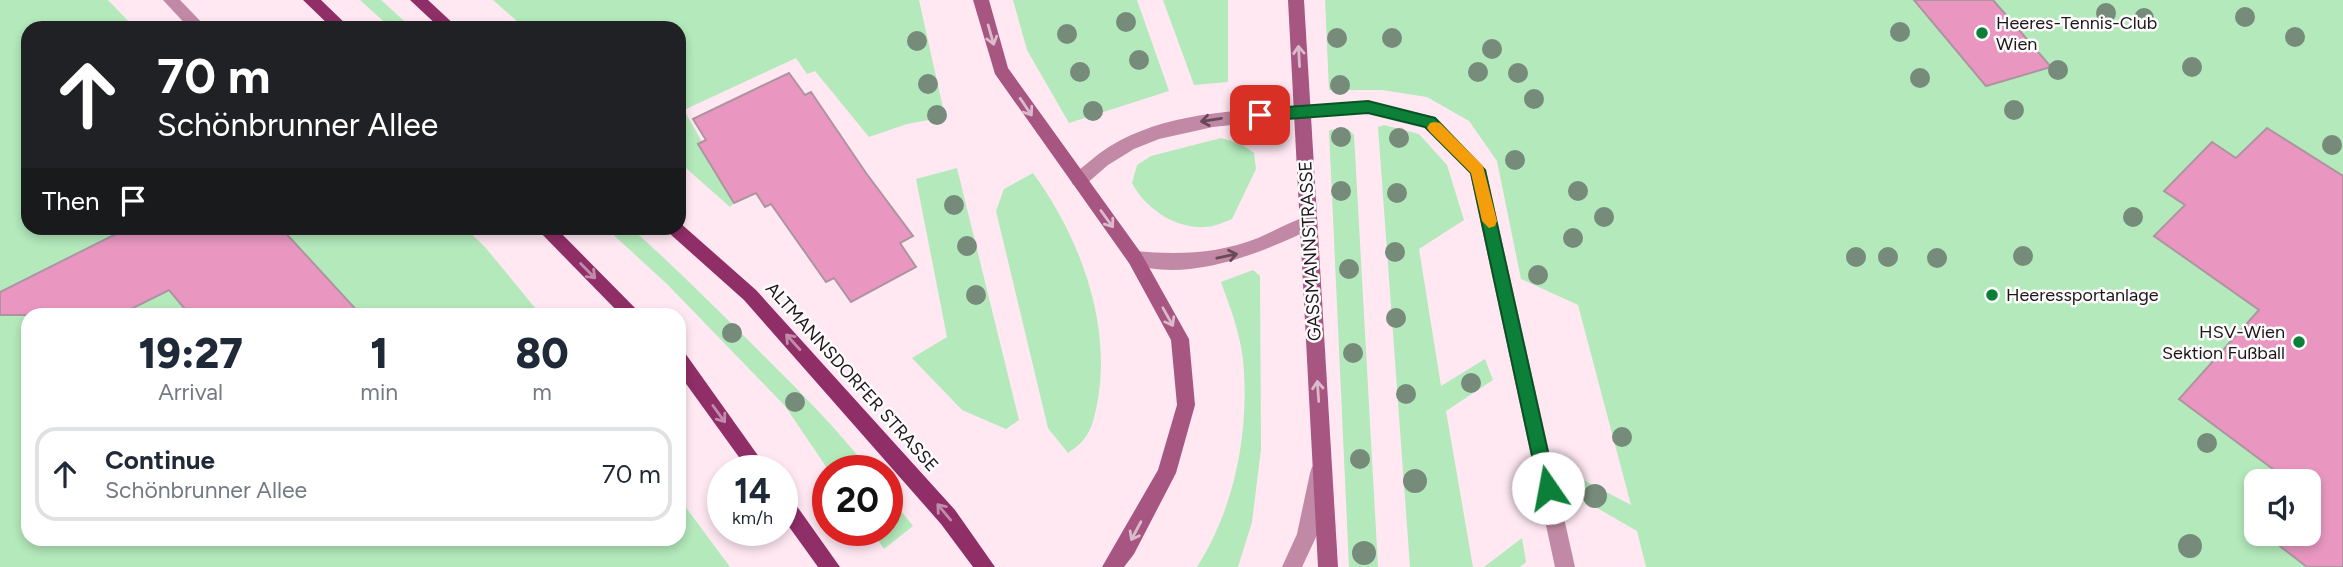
<!DOCTYPE html>
<html lang="en">
<head>
<meta charset="utf-8">
<style>
  :root { --surface:#fff; --page:#f6f6f7; --text:#1f2937; --muted:#747a83; --line:#e0e1e3 }
  body { margin:0; font-family:Figtree,sans-serif; background:var(--page); color:var(--text); height:100vh; display:flex; flex-direction:column; font-size:26px; white-space:nowrap }
  * { box-sizing:border-box; margin:0 }
  p { font-size:23px; color:var(--muted) }
  .icon { flex:none; width:38px; height:38px; fill:none; stroke:currentColor; stroke-width:2; stroke-linecap:round; stroke-linejoin:round }
  .map { position:relative; flex:1; overflow:hidden }
  .side { position:absolute; left:21px; top:308px; width:665px; height:238px; display:flex; flex-direction:column; background:var(--surface); border-radius:21px; box-shadow:0 4px 10px #0003 }
  .side>* { flex:none }
  .guide { position:absolute; left:21px; top:21px; width:665px; height:214px; border-radius:21px; box-shadow:0 4px 10px #0003; background:#202124; color:#fff; overflow:hidden }
  .tools { position:absolute; left:2244px; top:469px; display:grid; gap:14px }
  .tools a { display:grid; place-items:center; width:77px; height:77px; border-radius:14px; background:var(--surface); box-shadow:0 4px 10px #0003; font-size:35px }
  .speed { position:absolute; left:707px; top:455px; display:flex; gap:14px; font-size:35px; font-weight:700; text-align:center }
  .speed>* { display:grid; place-content:center; width:91px; height:91px; border-radius:50%; background:var(--surface); box-shadow:0 4px 10px #0003; line-height:1 }
  .speed small { font-size:18px; font-weight:400 }
  .speed .limit { border:10px solid #d22; background:#fff; color:#111 }
  .pin { position:absolute; display:grid; place-items:center; width:60px; height:60px; color:#fff; margin:-30px; border-radius:14px; box-shadow:0 4px 10px #0006 }
  .me { position:absolute; width:77px; margin:-38px; rotate:348deg; stroke-linejoin:round; filter:drop-shadow(0 0 5px #0008) }
  .turn { display:flex; align-items:center; gap:24px; height:147px; padding:0 21px; font-size:32px }
  .turn .icon { width:91px; height:91px; stroke-width:2.5 }
  .turn b { display:block; font-size:49px; line-height:60px }
  .then { display:flex; align-items:center; height:66px; padding:0 21px; background:#0003; gap:14px; font-size:26px }
  .eta { display:flex; justify-content:space-evenly; align-items:center; height:119px; text-align:center }
  .eta b { font-size:42px; font-weight:800; line-height:49px }
  ul { padding:0; list-style:none }
  li { display:flex; align-items:center; gap:21px; height:94px; margin:0 14px 10px; padding:0 7px; border:4px solid var(--line); border-radius:21px }
  li div { flex:1 }
  li b { display:block; font-size:26px }
  li em { font-style:normal }
  .map>svg:first-child { display:block }
</style>
</head>
<body>
<div class="map">
<svg width="2343" height="567" viewBox="0 0 2343 567">
  <rect width="100%" height="100%" fill="#ffe8f2"/>
  <g fill="#b3e9bb" fill-rule="evenodd">
    <path d="M0 0H108L135 28H28V228H465L485 247 541 315H28V539H679V498L730 567H0Z"/>
    <path d="M360 0H381L412 28H391Z"/>
    <path d="M493 0H919L945 117 907 124 869 137 815 71 807 74 796 58 684 110 702 142 698 145 734 203 730 207 679 162V28H525Z"/>
    <path d="M1013 0H1137L1169 91 1069 123 1027 50Z"/>
    <path d="M1163 0H1228V82L1194 85Z"/>
    <path d="M1325 0H2343V567H1646L1637 531 1576 496 1572 474 1631 505 1578 305 1521 279 1497 161 1469 121 1427 97 1382 90H1329ZM2256 481H2308V534H2256Z"/>
    <path d="M1384 125 1419 134 1447 165 1464 220 1419 249 1441 386 1485 359 1493 380 1446 411 1473 567H1410L1378 127Z"/>
    <path d="M1348 129 1354 135 1378 567H1349L1329 130Z"/>
    <path d="M1221 138 1241 144 1254 153 1256 169 1232 219C1224 222 1214 227 1205 227 1175 229 1145 208 1132 183L1137 165 1151 156Z"/>
    <path d="M957 168 1019 420 1006 429 962 410 912 358 947 337 916 179Z"/>
    <path d="M1033 173C1079 236 1111 320 1098 399 1095 414 1093 428 1084 439 1080 445 1073 449 1068 453L1048 428 996 211 1004 189Z"/>
    <path d="M606 228H631C676 268 718 310 760 352 798 390 837 428 870 471H829L785 406 668 285Z"/>
    <path d="M1253 270 1260 276 1261 449 1252 522 1238 567H1197C1235 508 1250 430 1243 360 1240 333 1230 307 1221 282Z"/>
    <path d="M887 493 913 526 884 549 871 530H887Z"/>
    <path d="M1522 538 1526 562 1520 567H1484Z"/>
  </g>
  <g fill="#e997c1" stroke="#ae94a0" stroke-width="2">
    <path d="M1914 0H1993L2051 67 1986 86Z"/>
    <path d="M789 73 805 95 811 92 866 173 913 236 900 243 916 267 851 302 834 278 826 282 771 204 765 207 756 193 734 203 698 144 706 140 693 119Z"/>
    <path d="M2267 128 2343 176V567H2307L2272 540 2277 534H2308V481H2289L2179 399 2259 310 2154 236 2185 205 2164 191 2212 142 2236 158Z"/>
    <path d="M128 228H281L361 315H190L169 290 119 315H0V292Z"/>
  </g>
  <g fill="none" stroke-linecap="round" stroke-linejoin="round">
    <g fill="#c189a5" fill-rule="evenodd">
      <path d="M163 0H180L207 28H189Z"/>
      <path d="M1368 101 1435 117 1486 170 1575 567H1555L1470 173 1424 127 1368 113 1303 118 1295 112 1303 106Z"/>
    </g>
    <g fill="#c189a5" fill-rule="evenodd">
      <path d="M1303 106 1311 112 1309 117 1213 127 1159 139 1134 149 1108 165 1085 185H1073L1071 180C1075 172 1083 167 1090 161 1147 112 1232 111 1303 106Z"/>
      <path d="M1307 216 1313 218 1316 223 1313 228C1262 253 1187 284 1129 263L1126 258 1129 253 1135 251C1177 255 1218 254 1258 238 1274 231 1290 222 1307 216Z"/>
      <path d="M1319 464 1326 467 1328 473 1317 535 1302 567H1282L1297 534 1310 473 1312 467Z"/>
    </g>
    <g fill="#a65681" fill-rule="evenodd">
      <path d="M973 0H989L1008 68 1141 253 1189 339 1195 405 1176 473 1134 554 1124 567H1102L1158 470 1177 405 1171 340 1129 263 995 74Z"/>
      <path d="M1288 0H1304L1338 567H1318Z"/>
    </g>
    <g fill="#902e67" fill-rule="evenodd">
      <path d="M303 0H321L350 28H332Z"/>
      <path d="M410 0H428L458 28H440Z"/>
      <path d="M679 222 756 290 955 510 995 567H973L941 524 744 300 669 233 667 228H679Z"/>
      <path d="M536 228H556L642 315H621Z"/>
      <path d="M679 351 685 353 769 471H749L679 374Z"/>
      <path d="M782 492 789 495 840 567H818L782 517Z"/>
    </g>
  </g>
  <g fill="#778b7b">
    <circle cx="2106" cy="13" r="10"/>
    <circle cx="2245" cy="17" r="10"/>
    <circle cx="2144" cy="18" r="10"/>
    <circle cx="1126" cy="22" r="10"/>
    <circle cx="1900" cy="32" r="10"/>
    <circle cx="1067" cy="34" r="10"/>
    <circle cx="2295" cy="37" r="10"/>
    <circle cx="1337" cy="38" r="10"/>
    <circle cx="1392" cy="38" r="10"/>
    <circle cx="917" cy="41" r="10"/>
    <circle cx="1492" cy="49" r="10"/>
    <circle cx="1139" cy="60" r="10"/>
    <circle cx="2192" cy="67" r="10"/>
    <circle cx="2058" cy="70" r="10"/>
    <circle cx="1080" cy="72" r="10"/>
    <circle cx="1478" cy="72" r="10"/>
    <circle cx="1518" cy="73" r="10"/>
    <circle cx="1920" cy="78" r="10"/>
    <circle cx="928" cy="84" r="10"/>
    <circle cx="1340" cy="85" r="10"/>
    <circle cx="1534" cy="99" r="10"/>
    <circle cx="2014" cy="110" r="10"/>
    <circle cx="1093" cy="111" r="10"/>
    <circle cx="937" cy="115" r="10"/>
    <circle cx="1341" cy="137" r="10"/>
    <circle cx="1399" cy="138" r="10"/>
    <circle cx="2332" cy="145" r="10"/>
    <circle cx="1515" cy="160" r="10"/>
    <circle cx="1341" cy="191" r="10"/>
    <circle cx="1578" cy="191" r="10"/>
    <circle cx="1397" cy="193" r="10"/>
    <circle cx="954" cy="205" r="10"/>
    <circle cx="1604" cy="217" r="10"/>
    <circle cx="2133" cy="217" r="10"/>
    <circle cx="1573" cy="238" r="10"/>
    <circle cx="967" cy="246" r="10"/>
    <circle cx="1395" cy="252" r="10"/>
    <circle cx="2023" cy="256" r="10"/>
    <circle cx="1856" cy="257" r="10"/>
    <circle cx="1888" cy="257" r="10"/>
    <circle cx="1937" cy="258" r="10"/>
    <circle cx="1349" cy="269" r="10"/>
    <circle cx="1538" cy="275" r="10"/>
    <circle cx="976" cy="295" r="10"/>
    <circle cx="1396" cy="318" r="10"/>
    <circle cx="732" cy="333" r="10"/>
    <circle cx="1353" cy="353" r="10"/>
    <circle cx="1471" cy="383" r="10"/>
    <circle cx="1406" cy="394" r="10"/>
    <circle cx="795" cy="402" r="10"/>
    <circle cx="1622" cy="437" r="10"/>
    <circle cx="2207" cy="443" r="10"/>
    <circle cx="1360" cy="459" r="10"/>
    <circle cx="1415" cy="481" r="12"/>
    <circle cx="1595" cy="496" r="12"/>
    <circle cx="2190" cy="546" r="12"/>
    <circle cx="1364" cy="553" r="12"/>
  </g>
  <defs><path id="oneway-shaft" d="M-6 0H5M1.5-3L5.5 0L1.5 3" fill="none" stroke-width="1.6" stroke-linecap="round" stroke-linejoin="round" transform="scale(1.75)"/></defs>
  <g stroke="#dabacb">
    <use href="#oneway-shaft" transform="translate(991 35) rotate(74)"/>
    <use href="#oneway-shaft" transform="translate(1299 56) rotate(-93)"/>
    <use href="#oneway-shaft" transform="translate(1026 107) rotate(56)"/>
    <use href="#oneway-shaft" transform="translate(1107 219) rotate(54)"/>
    <use href="#oneway-shaft" transform="translate(1168 317) rotate(61)"/>
    <use href="#oneway-shaft" transform="translate(1318 391) rotate(-94)"/>
    <use href="#oneway-shaft" transform="translate(1136 531) rotate(118)"/>
  </g>
  <g stroke="#684959">
    <use href="#oneway-shaft" transform="translate(1211 120) rotate(171)"/>
    <use href="#oneway-shaft" transform="translate(1227 256) rotate(-12)"/>
  </g>
  <g stroke="#c18baa">
    <use href="#oneway-shaft" transform="translate(588 271) rotate(45)"/>
    <use href="#oneway-shaft" transform="translate(793 342) rotate(-132)"/>
    <use href="#oneway-shaft" transform="translate(719 414) rotate(54)"/>
    <use href="#oneway-shaft" transform="translate(944 512) rotate(-130)"/>
  </g>
  <path fill="#0c8038" stroke="#085324" stroke-width="2" d="M1368 101 1435 118 1485 170 1556 488 1554 493 1548 496 1542 493 1539 488 1471 173 1425 127 1368 113 1260 121 1253 115 1260 109Z"/>
  <path fill="#f59e0b" d="M1435 122 1440 123 1483 166 1497 221 1495 226 1489 228 1482 221 1471 173 1430 132 1427 128 1430 123Z"/>
  <g fill="#0c8038" stroke="#fcfcfc" stroke-width="2.5">
    <circle cx="1982" cy="33" r="7"/>
    <circle cx="1992" cy="295" r="7"/>
    <circle cx="2299" cy="342" r="7"/>
  </g>
  <g text-anchor="middle" dominant-baseline="central" stroke-width="5" stroke-linejoin="round" paint-order="stroke">
    <g font-size="18" fill="#1f151a" stroke="#fcfcfc" text-anchor="start">
      <text x="1996" y="23">Heeres-Tennis-Club<tspan x="1996" dy="21">Wien</tspan></text>
      <text x="2006" y="295">Heeressportanlage</text>
      <text x="2285" y="332" text-anchor="end">HSV-Wien<tspan x="2285" dy="21">Sektion Fußball</tspan></text>
    </g>
    <g font-size="18" fill="#1f151a" stroke="#fcfcfc">
      <text transform="translate(1310 251) rotate(-93)">GASSMANNSTRASSE</text>
      <text transform="translate(852 377) rotate(48)">ALTMANNSDORFER STRASSE</text>
    </g>
  </g>
</svg>
<div class="tools">
<a><svg class="icon" aria-label="sound" viewBox="0 0 24 24"><path d="M4 9h4l5-4v14l-5-4H4zM17 9q2 3 0 6"/></svg></a>
</div>
<div class="speed"><div>14<small>km/h</small></div><div class="limit">20</div></div>
<div class="pin" style="left:1260px;top:115px;background:#d93025"><svg class="icon" aria-label="arrive" viewBox="0 0 24 24"><path d="M6 21V4h12l-3 4 3 4H6"/></svg></div>
<svg class="me" style="left:1548px;top:488px" viewBox="-20 -20 40 40"><circle r="19" fill="#fff"/><path d="M0-13L10 11 0 6-10 11z" fill="#0c8038"/></svg>
<div class="guide">
<div class="turn"><svg class="icon" aria-label="ahead" viewBox="0 0 24 24"><path d="M12 20V5M6 11l6-6 6 6"/></svg><div><b>70 m</b>Schönbrunner Allee</div></div>
<div class="then">Then<svg class="icon" aria-label="arrive" viewBox="0 0 24 24"><path d="M6 21V4h12l-3 4 3 4H6"/></svg></div>
</div>
<section class="side">
<div class="eta">
<div><b>19:27</b><p>Arrival</p></div>
<div><b>1</b><p>min</p></div>
<div><b>80</b><p>m</p></div>
</div>
<ul>
<li><svg class="icon" aria-label="ahead" viewBox="0 0 24 24"><path d="M12 20V5M6 11l6-6 6 6"/></svg><div><b>Continue</b><p>Schönbrunner Allee</p></div><em>70 m</em></li>
</ul>
</section>
</div>
</body>
</html>
